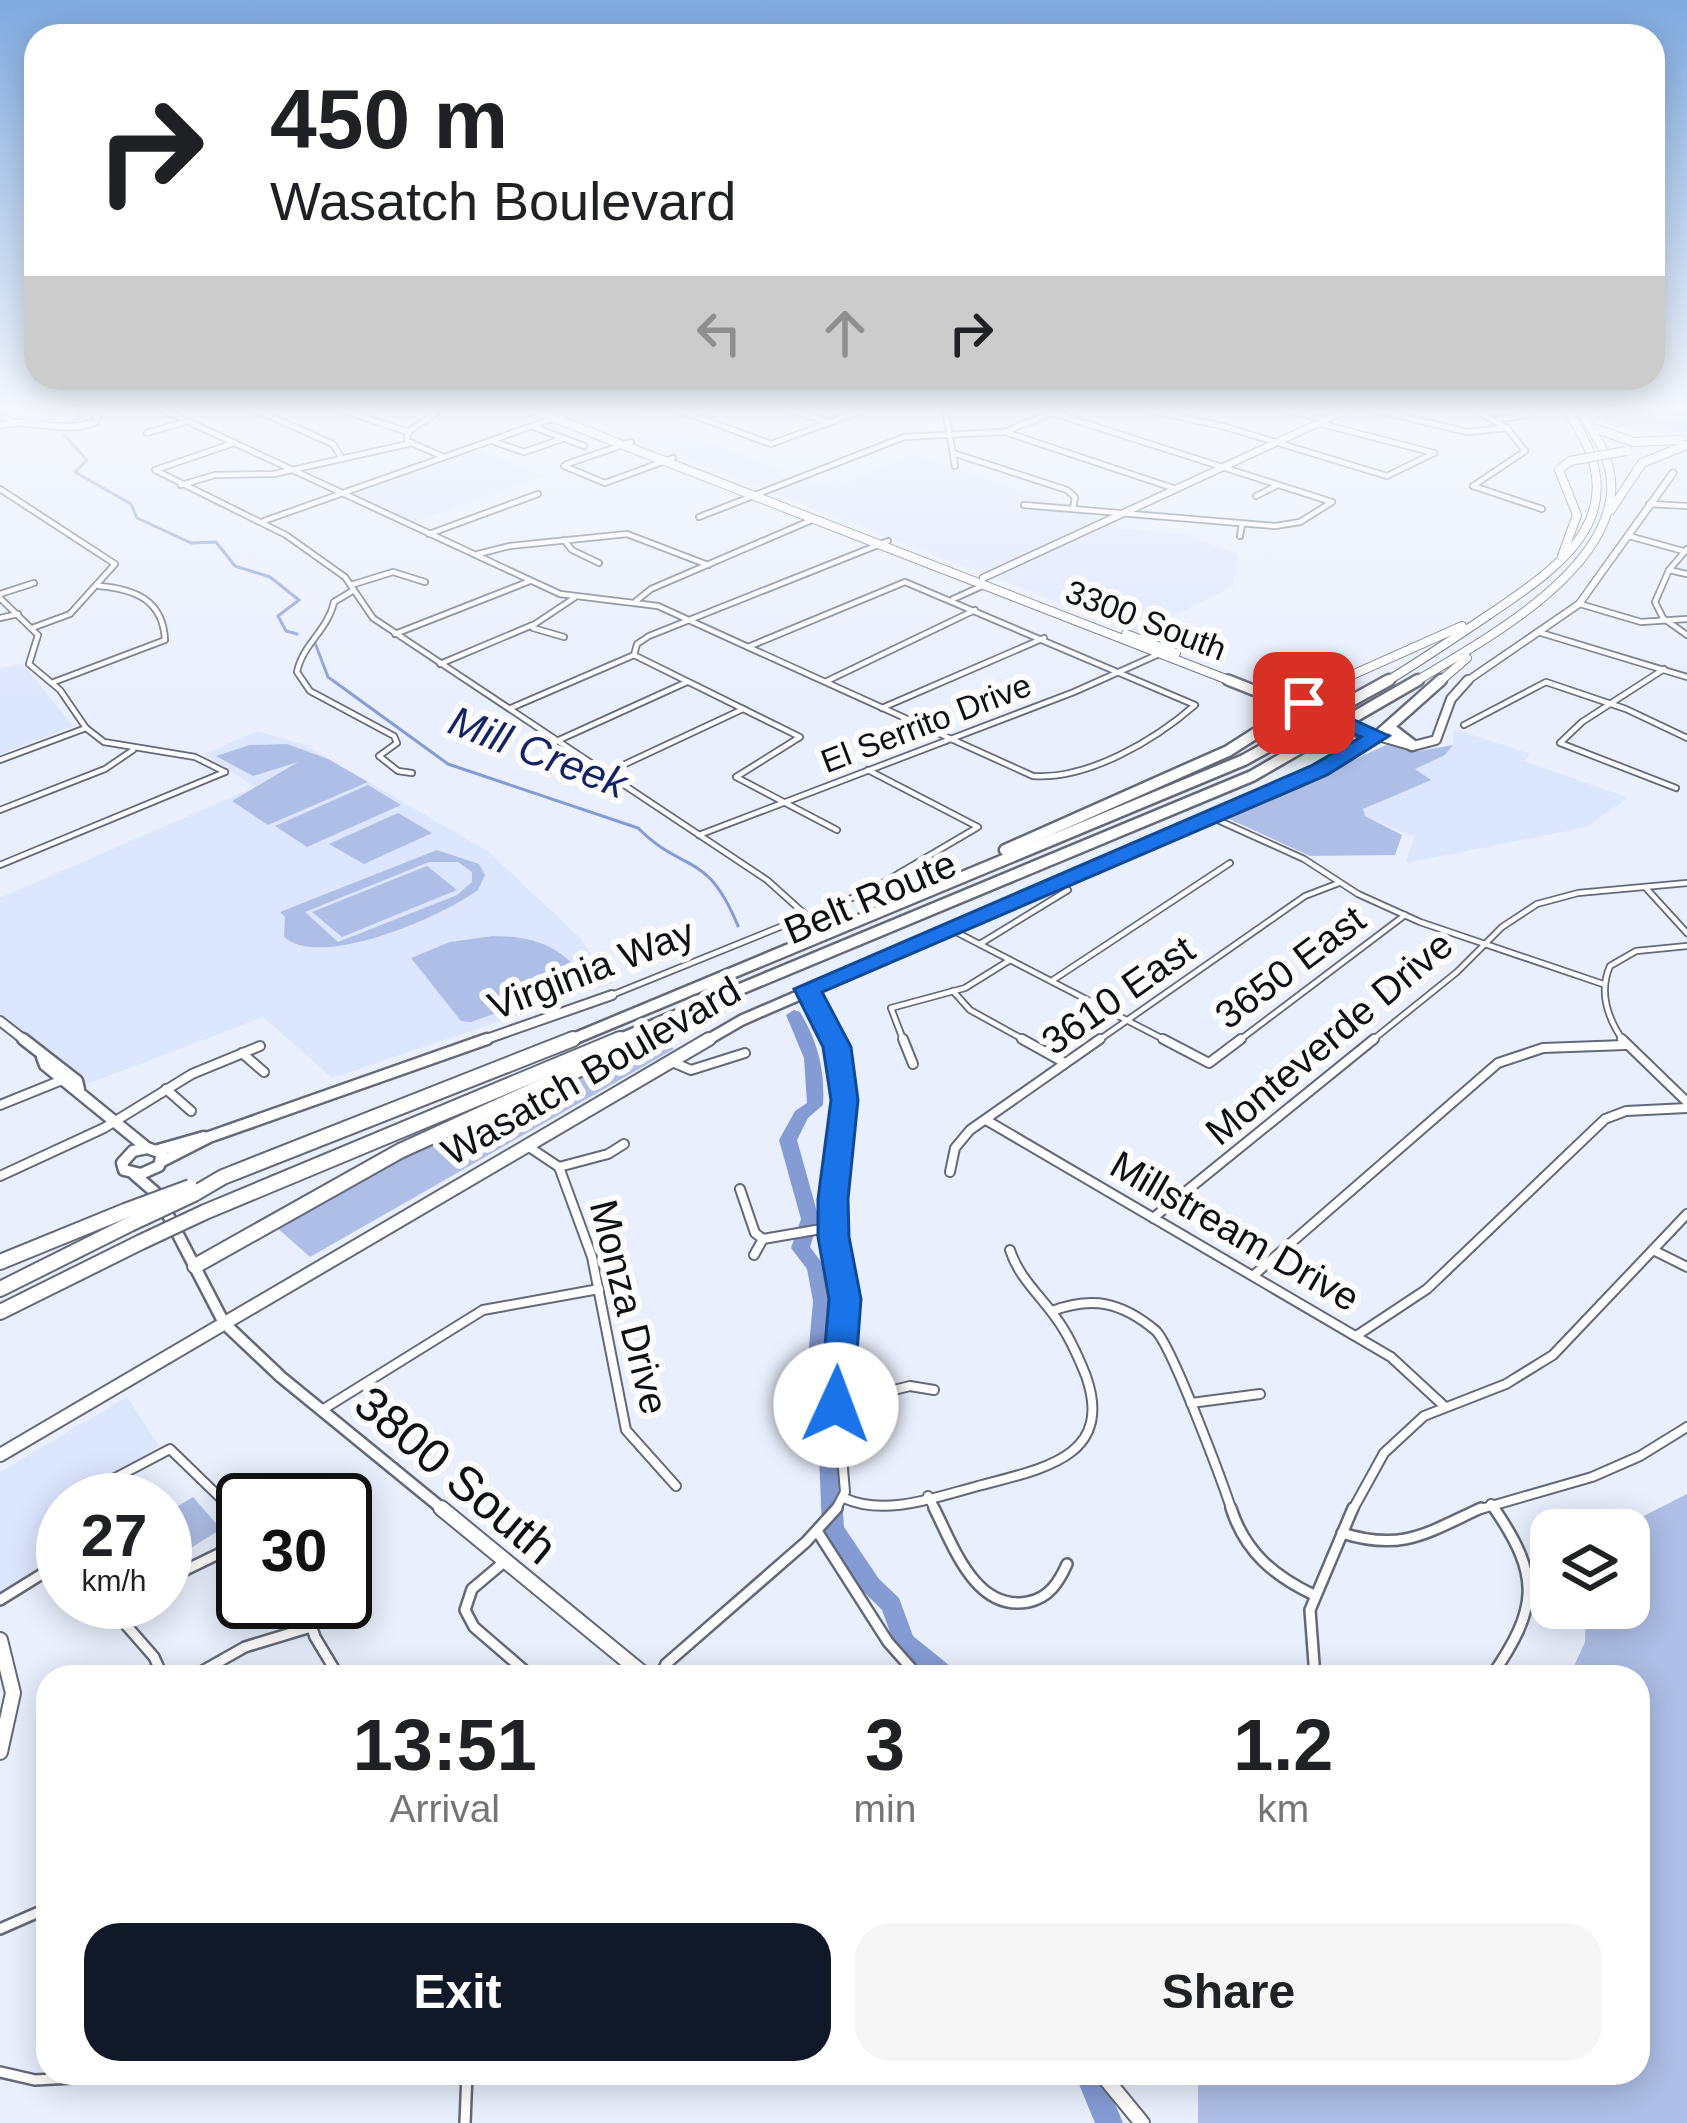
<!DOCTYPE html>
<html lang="en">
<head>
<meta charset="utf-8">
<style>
  :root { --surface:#fff; --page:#f6f6f6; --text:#202124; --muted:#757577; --accent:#111827 }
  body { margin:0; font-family:Arial,sans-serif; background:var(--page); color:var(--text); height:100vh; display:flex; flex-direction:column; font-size:45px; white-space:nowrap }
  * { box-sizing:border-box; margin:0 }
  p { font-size:39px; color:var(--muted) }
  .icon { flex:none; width:66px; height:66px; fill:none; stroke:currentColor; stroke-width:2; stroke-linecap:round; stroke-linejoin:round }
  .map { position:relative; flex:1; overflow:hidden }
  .sheet { position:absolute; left:36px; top:1665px; width:1614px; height:420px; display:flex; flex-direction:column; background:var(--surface); border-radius:36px; box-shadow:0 6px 30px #0003 }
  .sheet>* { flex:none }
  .top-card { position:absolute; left:24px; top:24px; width:1641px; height:366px; border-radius:36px; box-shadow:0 6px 30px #0003; background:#fff; color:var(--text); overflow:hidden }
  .tools { position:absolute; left:1530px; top:1509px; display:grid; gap:24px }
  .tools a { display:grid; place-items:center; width:120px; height:120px; border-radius:24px; background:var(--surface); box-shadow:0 6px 30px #0003; font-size:60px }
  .speed { position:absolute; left:36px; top:1473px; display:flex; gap:24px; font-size:60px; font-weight:700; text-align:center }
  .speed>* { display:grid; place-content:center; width:156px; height:156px; border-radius:50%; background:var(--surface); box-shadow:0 6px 30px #0003; line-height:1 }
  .speed small { font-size:30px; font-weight:400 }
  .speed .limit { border:6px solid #111; border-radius:18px; background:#fff; color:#111 }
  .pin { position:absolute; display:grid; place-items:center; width:102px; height:102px; color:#fff; margin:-51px; border-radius:24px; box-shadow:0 6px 18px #0006 }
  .me { position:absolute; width:132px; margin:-66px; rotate:2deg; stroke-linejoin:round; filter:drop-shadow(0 0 9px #0008) }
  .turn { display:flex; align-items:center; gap:42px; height:252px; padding:0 48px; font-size:54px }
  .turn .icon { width:156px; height:156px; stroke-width:2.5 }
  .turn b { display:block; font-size:84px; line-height:102px }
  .lanes { display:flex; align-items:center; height:114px; padding:0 48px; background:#0003; justify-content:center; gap:60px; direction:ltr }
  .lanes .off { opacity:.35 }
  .eta { display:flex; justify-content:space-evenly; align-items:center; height:204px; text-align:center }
  .eta b { font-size:72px; font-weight:700; line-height:84px }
  .button { display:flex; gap:24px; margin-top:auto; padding:24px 48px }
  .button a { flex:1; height:138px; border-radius:36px; background:var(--accent); color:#fff; font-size:48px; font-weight:700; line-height:138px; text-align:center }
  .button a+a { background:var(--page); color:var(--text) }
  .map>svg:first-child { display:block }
</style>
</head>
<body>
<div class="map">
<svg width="1687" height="2123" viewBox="0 0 1687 2123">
  <rect width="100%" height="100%" fill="#e9effd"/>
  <g fill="#dde6ff">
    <path d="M552 408H617L812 481 838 486 913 454 1100 518 984 574Z"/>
    <path d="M474 448 542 476 411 523 350 494Z"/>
    <path d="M1103 527 1183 534 1238 554 1233 586 1137 634 995 577Z"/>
    <path d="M23 664 73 726 0 754V668Z"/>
    <path d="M1454 729 1530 754 1524 761 1628 798 1586 827 1406 863 1414 837 1365 816 1362 809 1430 780 1414 769 1445 755 1453 745Z"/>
    <path d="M257 731 305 745 489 852 577 935 613 983 332 1078 263 1017 87 1084 0 1014V898L255 787 205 754Z"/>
    <path d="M127 1397 159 1446 109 1475 90 1500H63V1552L0 1592V1472Z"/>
  </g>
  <g fill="#aebee6" fill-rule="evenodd">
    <path d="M1593 408H1687V432L1653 425 1615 428Z"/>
    <path d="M287 744 328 759 368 782 268 825 232 801 298 762 253 776 216 756 250 745Z"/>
    <path d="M1386 745 1419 751 1453 745 1445 755 1415 769 1431 780 1363 809 1365 816 1402 835 1395 855 1310 856 1227 818Z"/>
    <path d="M368 785 401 805 307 847 275 826Z"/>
    <path d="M398 813 432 833 364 864 329 844Z"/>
    <path d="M437 850 479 864 485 875 478 890C443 916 321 970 284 937L285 917 280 912ZM429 862H458L472 872V882L457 895 338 942 305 912Z"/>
    <path d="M427 866 457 890 342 937 312 912Z"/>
    <path d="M493 936C535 936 563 947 587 981L471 1022 461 1021 411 958 450 942Z"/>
    <path d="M659 1038 674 1049 310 1257 275 1226 402 1154Z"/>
    <path d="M1687 1494V2123H1198V2073H1638V1677H1569L1585 1642 1586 1608H1629V1530H1616Z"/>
    <path d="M193 1497 221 1529 167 1563 165 1514Z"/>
  </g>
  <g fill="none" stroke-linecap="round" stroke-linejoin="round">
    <g stroke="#859bd4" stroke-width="3">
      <path d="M1680 408 1687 415"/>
      <path d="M64 425 79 418V408"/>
      <path d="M64 435 87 460 75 472 131 504 137 518 191 543 216 542 235 566 270 577 299 600 278 616 286 631 297 634"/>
      <path d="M315 643 328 677 448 764 638 828C685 875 706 849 738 926"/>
    </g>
    <g fill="#859bd4" fill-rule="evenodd">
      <path d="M794 1010 800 1012C818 1042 825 1070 823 1105L808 1118 797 1140 819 1219 810 1247 825 1267 833 1301 827 1370 839 1454 844 1527 879 1579 899 1598 913 1636 955 1670 959 1677H930L896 1649 882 1610 863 1591 822 1529 819 1454 807 1370 813 1301 807 1269 791 1248 801 1219 779 1140 795 1111 807 1103 804 1058 786 1015Z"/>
      <path d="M1078 2073H1102L1123 2123H1095L1076 2077Z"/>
    </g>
    <defs>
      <g id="street-far2">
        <path d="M159 408 560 594 658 606 748 647"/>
        <path d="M251 408 333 444 341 457"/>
        <path d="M336 408 408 432"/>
        <path d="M673 408 771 444 869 408"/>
        <path d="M785 408 827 422"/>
        <path d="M945 408 955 466"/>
        <path d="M1140 408 1226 427 1387 476 1434 453"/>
        <path d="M1281 408 1324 420"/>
        <path d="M1367 408 1467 432 1507 428"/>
        <path d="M1471 408 1507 428 1525 451 1473 486"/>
        <path d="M1056 414 1332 502"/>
        <path d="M0 416 11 421"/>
        <path d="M1499 419 1526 415 1530 408"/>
        <path d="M1318 423 1434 453"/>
        <path d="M534 427 584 446"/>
        <path d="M408 432 407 441 444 457"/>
        <path d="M408 432 436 413 431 408"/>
        <path d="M147 433 184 422"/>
        <path d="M1008 433 1176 489"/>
        <path d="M492 441 524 452 562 439"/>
        <path d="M234 443 155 470 286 535 345 577 373 618 767 880 807 916"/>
        <path d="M953 453 1067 490 1075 497 1073 509"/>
        <path d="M567 464 631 442"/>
        <path d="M564 466 605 483 673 458"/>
        <path d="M181 485 215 475 274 474 412 443"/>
        <path d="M1473 486 1542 509"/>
        <path d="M0 489 115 564 70 614 32 628"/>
        <path d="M1256 496 1276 486"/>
        <path d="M1649 504 1687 506"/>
        <path d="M1024 505 1275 526 1300 522 1332 502"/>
        <path d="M699 517 904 437 1004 432 1065 408"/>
        <path d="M261 522 563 415"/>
        <path d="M429 534 538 494"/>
        <path d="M1240 536 1242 524"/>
        <path d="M1629 536 1683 551"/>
        <path d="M564 540 572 550 599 563"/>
        <path d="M1687 549 1669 570 1655 602 1663 618 1687 635"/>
        <path d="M478 554 510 546 627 534 708 565"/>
        <path d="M1669 570 1687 574"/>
        <path d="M905 582 1195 705C1155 740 1088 780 1033 776L748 647Z"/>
        <path d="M351 585 393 572 425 582"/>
        <path d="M354 590 334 602C328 630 302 645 297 672L310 691 394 736 397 743 379 756 398 771 412 773"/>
        <path d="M0 594 34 583"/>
        <path d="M0 598 38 635 29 664 60 690 86 728 104 742 195 757 225 772"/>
        <path d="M953 599 982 586"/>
        <path d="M636 601 651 589 814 519"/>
        <path d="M1580 604 1641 622 1687 619"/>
        <path d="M0 618 18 614"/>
        <path d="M533 628 564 637"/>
        <path d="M1538 632 1687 677"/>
        <path d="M395 634 530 581"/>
        <path d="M634 655 800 737 736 777 837 830"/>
        <path d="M440 664 535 624 574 598"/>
        <path d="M1664 669 1582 722 1560 743 1676 788"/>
        <path d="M827 681 975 610"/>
        <path d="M54 682 165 640C163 600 135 589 99 586"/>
        <path d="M511 708 634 655 637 644 649 636 888 541"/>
        <path d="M882 708 1044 638"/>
        <path d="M1464 725 1546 682 1626 709 1687 738"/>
        <path d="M559 740 687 682"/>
        <path d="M0 760 86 728"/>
        <path d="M606 773 743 709"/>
        <path d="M0 810 105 769 133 750"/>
        <path d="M1211 817 1304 859 1358 894 1420 922 1603 984"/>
        <path d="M699 835 1074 692 1159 654"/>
        <path d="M0 865 225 772"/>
        <path d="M1646 888 1687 933"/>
        <path d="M952 930 1169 1042"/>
        <path d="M980 944 1068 890"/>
        <path d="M1053 980 1230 863"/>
        <path d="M953 991 970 1010 1028 1042"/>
        <path d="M809 992 835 1042"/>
        <path d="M612 995 869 891 978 827 868 770"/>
        <path d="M904 1042 891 1008 965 988 1010 960"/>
        <path d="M1096 1042 1305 896 1339 883"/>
        <path d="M1237 1042 1405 915"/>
        <path d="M1370 1042 1457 972 1502 927 1537 904 1578 893 1687 883"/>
        <path d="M1624 1042C1608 1019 1598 993 1610 966L1636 951 1687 946"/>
      </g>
      <g id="street-far1">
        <path d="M833 1039 845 1100 833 1199V1237L845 1299 836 1386 845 1492 835 1511"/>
        <path d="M903 1039 913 1064"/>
        <path d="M1022 1039 1065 1063"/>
        <path d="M1163 1039 1209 1063 1241 1039"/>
        <path d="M1622 1039 1687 1102"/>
        <path d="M242 1053 264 1072"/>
        <path d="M670 1061 691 1070 745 1053"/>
        <path d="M166 1089 191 1111"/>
        <path d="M0 1105 62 1080"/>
        <path d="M986 1120 1391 1357 1444 1406"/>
        <path d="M529 1147 559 1167 592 1257 626 1430 676 1486"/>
        <path d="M559 1167 608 1154 624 1144"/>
        <path d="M950 1172 955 1148 970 1130 1100 1039"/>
        <path d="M0 1176 104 1128 192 1074 260 1046"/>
        <path d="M740 1189 755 1233 763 1239 833 1227"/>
        <path d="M1153 1218 1374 1039"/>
        <path d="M1653 1250 1687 1267"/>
        <path d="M754 1255 763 1239"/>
        <path d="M1254 1275 1498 1063 1543 1048 1625 1045"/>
        <path d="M1052 1311C1093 1296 1121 1302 1155 1330 1171 1343 1223 1484 1232 1511"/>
        <path d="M1356 1336 1427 1289 1605 1119 1626 1111 1687 1108"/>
        <path d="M1191 1403 1260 1394"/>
        <path d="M837 1404 910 1386 934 1390"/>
        <path d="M322 1410 483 1310 599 1289"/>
        <path d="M928 1496 936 1511"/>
        <path d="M844 1498C885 1517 936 1497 978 1486 1041 1469 1115 1458 1086 1376 1078 1356 1069 1335 1056 1318 1040 1295 1019 1278 1010 1250"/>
        <path d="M98 1500 115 1478 170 1449 234 1511"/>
        <path d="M1491 1504 1496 1511"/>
        <path d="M1352 1511 1384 1453 1424 1416 1506 1384 1553 1355 1687 1214"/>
        <path d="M1474 1511 1592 1477 1640 1456 1687 1427"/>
      </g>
      <g id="street">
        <path d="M230 1508 243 1518"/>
        <path d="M934 1508C953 1545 975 1612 1028 1602 1049 1598 1059 1582 1067 1564"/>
        <path d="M1231 1508C1245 1552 1274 1576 1314 1595"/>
        <path d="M817 1531 888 1642 919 1677"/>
        <path d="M1342 1533C1402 1552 1427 1533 1481 1508"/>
        <path d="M504 1562 472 1589 465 1610 474 1627 532 1677"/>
        <path d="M165 1580 243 1542"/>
        <path d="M0 1600 63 1561"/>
        <path d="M106 1602 154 1657 163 1677"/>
        <path d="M303 1602 315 1637 339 1677"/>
        <path d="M192 1677 245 1647 311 1627"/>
        <path d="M660 1677 666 1664 806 1542 837 1508"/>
        <path d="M1315 1677 1310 1610 1353 1508"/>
        <path d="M1491 1677C1538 1608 1542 1578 1494 1508"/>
        <path d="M0 1929 48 1908"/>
        <path d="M0 2072 35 2080 73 2078"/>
        <path d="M465 2123 467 2073"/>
      </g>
      <g id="secondary-far3">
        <path d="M0 425C33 417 62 435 95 422L101 408"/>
        <path d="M983 578 1351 408"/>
        <path d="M1464 683 1579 604 1673 473"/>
      </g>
      <g id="secondary-far2">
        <path d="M1378 736 1413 746 1436 740 1451 699 1468 680"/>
        <path d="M0 1021 27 1042"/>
        <path d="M478 1042 612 995"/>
      </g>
      <g id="secondary-far1">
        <path d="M23 1039 77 1081 79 1089"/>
        <path d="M42 1057 45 1065 147 1148"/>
        <path d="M147 1148 162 1153 159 1166 141 1174 124 1170 122 1163 133 1151Z"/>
        <path d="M158 1150 204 1137"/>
        <path d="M162 1161 209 1137 487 1039"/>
        <path d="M134 1174 157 1194 224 1323 281 1377 445 1511"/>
      </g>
      <g id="secondary">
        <path d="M441 1508 647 1677"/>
        <path d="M0 1640 13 1693 0 1752"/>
        <path d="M1101 2073 1142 2123"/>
      </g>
      <g id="primary-far2">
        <path d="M528 408 1236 683"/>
        <path d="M1126 634 1176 653"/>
      </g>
      <g id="primary-far1">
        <path d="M1228 680 1304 710"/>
        <path d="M704 1042 742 1020 1337 762 1378 736"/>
      </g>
      <path id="primary" d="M0 1455 709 1039"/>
      <g id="highway-far2">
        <path d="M1597 429 1633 442 1680 440"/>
        <path d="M1611 510 1642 463 1687 445"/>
        <path d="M1562 556 1577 515 1559 470 1570 461"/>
        <path d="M1334 683 1462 626"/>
        <path d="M1384 683C1419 662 1453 639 1487 616 1569 561 1640 511 1565 408"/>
        <path d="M1413 683C1477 644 1603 578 1611 494 1614 461 1595 435 1579 408"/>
        <path d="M1438 683 1467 658"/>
      </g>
      <g id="highway-far1">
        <path d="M1282 695 1313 693"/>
        <path d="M1297 707 1339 680"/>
        <path d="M1390 728 1412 745"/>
        <path d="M1378 736 1441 680"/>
        <path d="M1005 850 1228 751 1283 716 1282 707 1270 697"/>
        <path d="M566 1042 1244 760 1389 680"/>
        <path d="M613 1042 1252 776 1418 680"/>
        <path d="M640 1042 726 1003"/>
      </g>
      <g id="highway">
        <path d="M194 1194 223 1177 573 1039"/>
        <path d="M205 1212 620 1039"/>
        <path d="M0 1262 125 1211"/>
        <path d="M195 1266 400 1151 646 1039"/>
        <path d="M0 1289 130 1224"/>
        <path d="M0 1312 141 1242"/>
      </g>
    </defs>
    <use href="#street-far2" stroke="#636978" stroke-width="8"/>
    <use href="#street-far1" stroke="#636978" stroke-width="12"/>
    <use href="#street" stroke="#636978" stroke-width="14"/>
    <use href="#secondary-far3" stroke="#636978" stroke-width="9"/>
    <use href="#secondary-far2" stroke="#636978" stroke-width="12"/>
    <use href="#secondary-far1" stroke="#636978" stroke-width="15"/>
    <use href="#secondary" stroke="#636978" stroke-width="18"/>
    <use href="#primary-far2" stroke="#636978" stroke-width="10"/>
    <use href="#primary-far1" stroke="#636978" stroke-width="14"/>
    <use href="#primary" stroke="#636978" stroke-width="16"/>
    <use href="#highway-far2" stroke="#636978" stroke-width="10"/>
    <use href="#highway-far1" stroke="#636978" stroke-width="15"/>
    <use href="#highway" stroke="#636978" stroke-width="18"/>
    <use href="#street-far2" stroke="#fff" stroke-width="4.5"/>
    <use href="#street-far1" stroke="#fff" stroke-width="8"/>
    <use href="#street" stroke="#fff" stroke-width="9"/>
    <use href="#secondary-far3" stroke="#fff" stroke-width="6"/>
    <use href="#secondary-far2" stroke="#fff" stroke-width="8"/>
    <use href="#secondary-far1" stroke="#fff" stroke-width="10"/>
    <use href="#secondary" stroke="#fff" stroke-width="14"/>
    <use href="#primary-far2" stroke="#fff" stroke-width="8"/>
    <use href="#primary-far1" stroke="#fff" stroke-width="9"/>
    <use href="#primary" stroke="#fff" stroke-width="12"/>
    <use href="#highway-far2" stroke="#fff" stroke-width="8"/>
    <use href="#highway-far1" stroke="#fff" stroke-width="10"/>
    <use href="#highway" stroke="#fff" stroke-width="14"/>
    <defs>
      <path id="primary-bridge" d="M1307 711 1362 733"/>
      <path id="highway-bridge-far1" d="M1570 461 1626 451"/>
      <g id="highway-bridge">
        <path d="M125 1211 190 1187"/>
        <path d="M130 1224 194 1194"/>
        <path d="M141 1242 205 1212"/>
      </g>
    </defs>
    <use href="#primary-bridge" stroke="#636978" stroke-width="14" stroke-linecap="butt"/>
    <use href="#highway-bridge-far1" stroke="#636978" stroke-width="10" stroke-linecap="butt"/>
    <use href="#highway-bridge" stroke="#636978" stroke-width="18" stroke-linecap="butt"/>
    <use href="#primary-bridge" stroke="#fff" stroke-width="9"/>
    <use href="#highway-bridge-far1" stroke="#fff" stroke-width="8"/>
    <use href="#highway-bridge" stroke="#fff" stroke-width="14"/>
  </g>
  <linearGradient id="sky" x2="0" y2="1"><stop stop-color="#80aae0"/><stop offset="0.58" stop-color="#f5f8fe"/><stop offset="1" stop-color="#f5f8fe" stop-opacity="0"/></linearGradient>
  <rect width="1687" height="705" fill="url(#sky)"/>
  <path fill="#1a73e8" stroke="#114b97" stroke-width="3" d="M1304 697 1389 736 1327 775 822 992 851 1047 858 1100 848 1199 849 1237 861 1299 853 1405 848 1413 836 1417 825 1413 820 1405 829 1299 818 1237V1199L831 1100 823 1047 794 989 1311 766 1361 737 1296 708V699Z"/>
  <g text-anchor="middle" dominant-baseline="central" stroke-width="12" stroke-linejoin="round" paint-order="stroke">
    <g font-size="33" fill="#0d1015" stroke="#fcfcfc">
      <text transform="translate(1146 620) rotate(21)">3300 South</text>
      <text transform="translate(926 723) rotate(-21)">El Serrito Drive</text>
    </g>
    <g font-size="39" fill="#0d1015" stroke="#fcfcfc">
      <text transform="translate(870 897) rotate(-23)">Belt Route</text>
      <text transform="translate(1290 967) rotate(-37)">3650 East</text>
      <text transform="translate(591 969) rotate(-21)">Virginia Way</text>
      <text transform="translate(1118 995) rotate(-35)">3610 East</text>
      <text transform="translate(1329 1038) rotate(-40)">Monteverde Drive</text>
      <text transform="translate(591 1071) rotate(-30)">Wasatch Boulevard</text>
      <text transform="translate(1235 1231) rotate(30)">Millstream Drive</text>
      <text transform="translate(629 1307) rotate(76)">Monza Drive</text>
    </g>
    <g font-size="42" font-style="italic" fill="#142365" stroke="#fcfcfc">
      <text transform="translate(538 752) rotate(21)">Mill Creek</text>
    </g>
    <g font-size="48" fill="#0d1015" stroke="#fcfcfc">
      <text transform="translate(456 1475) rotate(40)">3800 South</text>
    </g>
  </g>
</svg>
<div class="tools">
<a><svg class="icon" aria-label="layers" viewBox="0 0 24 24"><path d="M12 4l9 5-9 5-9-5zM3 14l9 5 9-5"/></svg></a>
</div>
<div class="speed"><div>27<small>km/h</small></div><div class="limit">30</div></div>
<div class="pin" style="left:1304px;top:703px;background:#d93025"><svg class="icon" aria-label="arrive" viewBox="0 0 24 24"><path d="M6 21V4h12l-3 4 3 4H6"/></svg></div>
<svg class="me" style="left:836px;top:1405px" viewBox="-20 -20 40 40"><circle r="19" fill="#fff"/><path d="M0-13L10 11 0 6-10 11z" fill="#1a73e8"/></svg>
<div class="top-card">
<div class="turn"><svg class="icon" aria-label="right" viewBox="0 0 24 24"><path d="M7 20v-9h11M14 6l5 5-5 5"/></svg><div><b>450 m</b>Wasatch Boulevard</div></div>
<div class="lanes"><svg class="icon off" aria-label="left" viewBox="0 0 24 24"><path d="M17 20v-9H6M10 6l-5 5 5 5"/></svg><svg class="icon off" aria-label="ahead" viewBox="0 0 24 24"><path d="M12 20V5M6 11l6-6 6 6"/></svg><svg class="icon" aria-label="right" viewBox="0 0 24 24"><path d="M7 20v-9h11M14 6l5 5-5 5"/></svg></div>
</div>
<section class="sheet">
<div class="eta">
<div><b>13:51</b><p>Arrival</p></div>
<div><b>3</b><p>min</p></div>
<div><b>1.2</b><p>km</p></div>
</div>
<div class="button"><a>Exit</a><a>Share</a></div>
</section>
</div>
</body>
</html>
